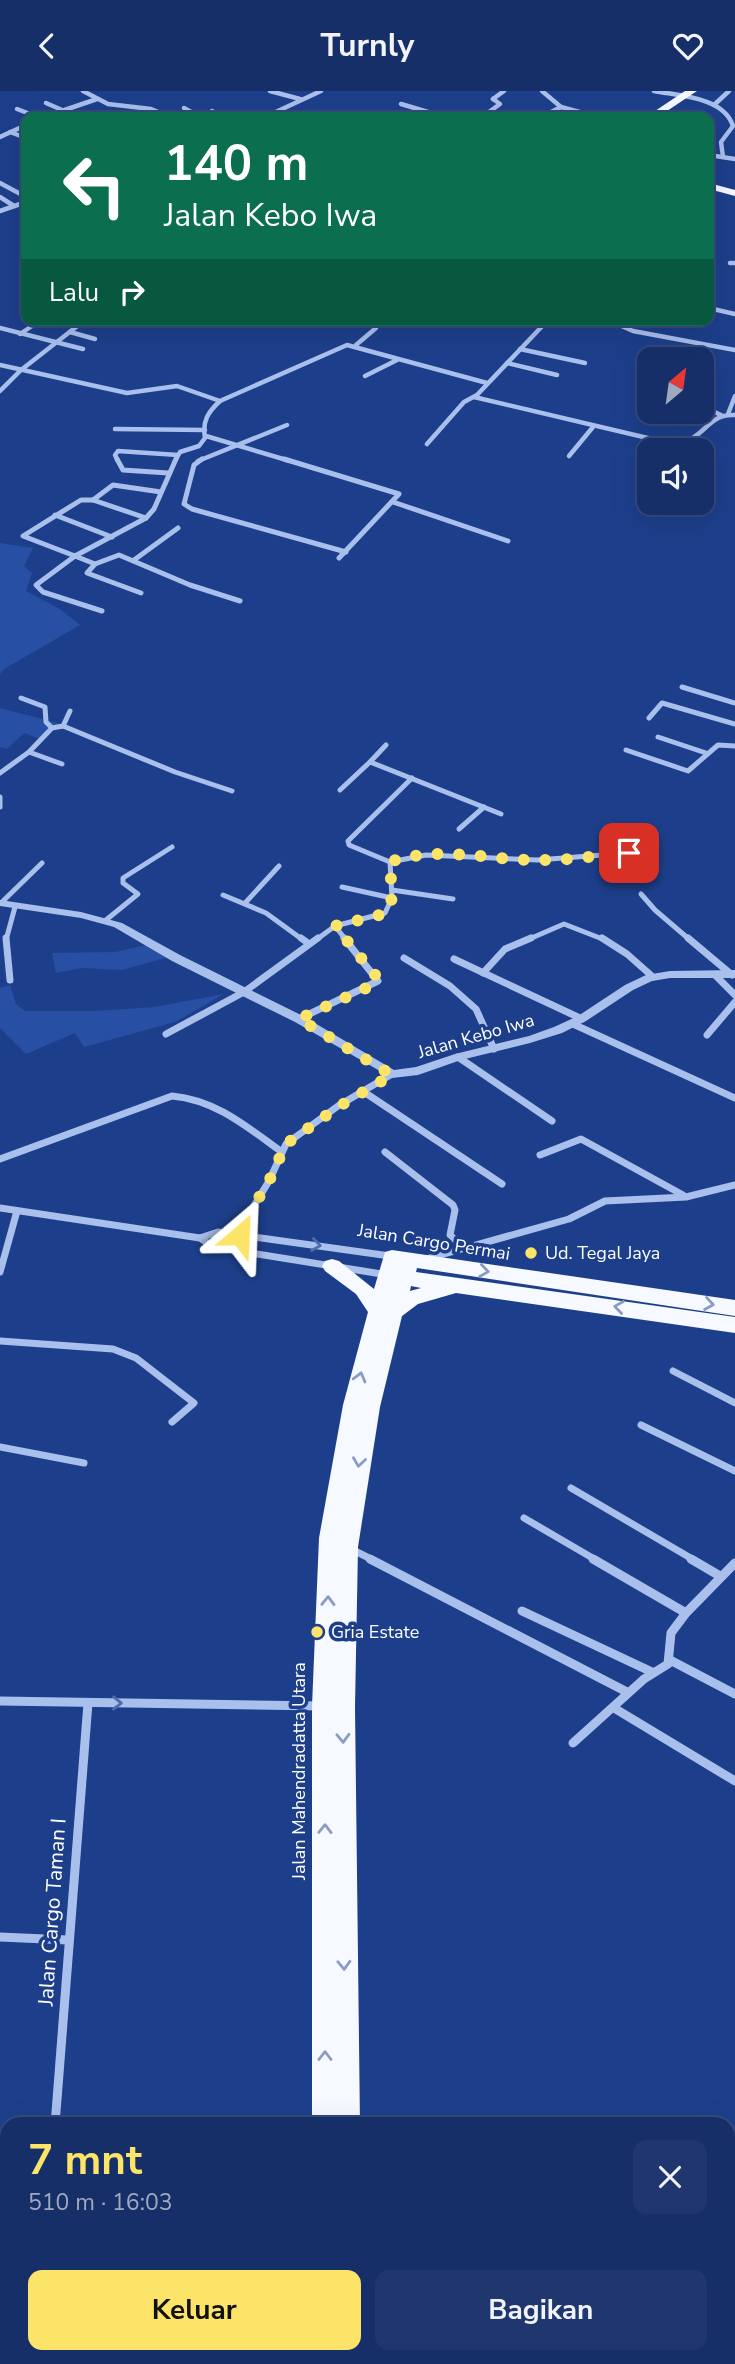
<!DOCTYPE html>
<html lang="id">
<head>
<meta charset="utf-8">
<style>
  :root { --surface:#162f68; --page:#1f376e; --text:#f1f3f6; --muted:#9ea9c0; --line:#354a7c; --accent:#fbe468 }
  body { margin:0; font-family:"Nunito Sans",sans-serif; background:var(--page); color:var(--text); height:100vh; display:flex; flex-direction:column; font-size:26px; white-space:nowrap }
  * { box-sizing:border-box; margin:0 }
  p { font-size:23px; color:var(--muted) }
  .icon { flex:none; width:38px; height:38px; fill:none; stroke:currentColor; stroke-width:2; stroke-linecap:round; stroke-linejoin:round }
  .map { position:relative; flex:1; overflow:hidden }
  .details { position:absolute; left:0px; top:2026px; width:735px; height:247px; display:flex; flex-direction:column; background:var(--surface); border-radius:21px 21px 0 0; box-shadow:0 7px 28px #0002,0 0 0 2px var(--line) }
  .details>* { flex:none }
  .top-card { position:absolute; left:21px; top:21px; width:693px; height:214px; border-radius:14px; box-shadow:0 7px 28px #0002,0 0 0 2px var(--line); background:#0b6e4f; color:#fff; overflow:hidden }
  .needle { width:46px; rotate:29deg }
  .fabs { position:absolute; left:637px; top:256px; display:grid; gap:14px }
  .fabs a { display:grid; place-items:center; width:77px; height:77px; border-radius:14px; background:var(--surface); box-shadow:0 7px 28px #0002,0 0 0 2px var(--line); font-size:35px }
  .pin { position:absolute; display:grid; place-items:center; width:60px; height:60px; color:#fff; margin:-30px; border-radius:14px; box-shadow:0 4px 10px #0006 }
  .me { position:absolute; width:77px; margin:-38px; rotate:26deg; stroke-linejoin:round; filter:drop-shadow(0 0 5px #0008) }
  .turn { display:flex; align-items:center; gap:24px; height:147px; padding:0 28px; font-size:32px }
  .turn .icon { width:91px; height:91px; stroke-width:2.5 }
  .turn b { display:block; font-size:49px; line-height:60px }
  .then { display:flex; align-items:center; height:66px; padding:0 28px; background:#0003; gap:14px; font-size:26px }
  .round { display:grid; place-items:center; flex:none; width:74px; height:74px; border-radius:14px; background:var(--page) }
  .headline { display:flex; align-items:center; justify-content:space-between; height:119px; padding:0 28px }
  h1 { font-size:42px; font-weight:700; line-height:52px; color:var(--accent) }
  .action { display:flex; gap:14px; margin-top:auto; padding:14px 28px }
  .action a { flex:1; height:80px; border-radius:14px; background:var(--accent); color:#111; font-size:28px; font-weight:700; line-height:80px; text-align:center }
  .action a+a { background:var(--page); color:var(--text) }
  header { display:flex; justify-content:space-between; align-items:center; height:91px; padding:0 28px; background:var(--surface); font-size:32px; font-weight:700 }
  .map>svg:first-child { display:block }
</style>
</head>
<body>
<header><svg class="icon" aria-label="back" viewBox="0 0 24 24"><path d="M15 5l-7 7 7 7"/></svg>Turnly<svg class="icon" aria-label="heart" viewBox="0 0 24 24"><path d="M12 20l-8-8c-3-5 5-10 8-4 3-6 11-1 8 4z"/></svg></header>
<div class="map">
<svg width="735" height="2273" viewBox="0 0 735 2273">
  <rect width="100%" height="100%" fill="#1d3f8b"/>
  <g fill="#274fa3">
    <path d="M0 452 33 457 24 475 32 482 26 500 60 518 80 534 4 578 0 583Z"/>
    <path d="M0 617 61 633 40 648 24 642 7 658 0 656Z"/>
    <path d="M146 854 169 866 122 879 82 877 56 882 52 862 116 861Z"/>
    <path d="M10 894 16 913 25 920H97L154 916 224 903 175 931 84 956 75 942 26 963 0 937V897Z"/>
  </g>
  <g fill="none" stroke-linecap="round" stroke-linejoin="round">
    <g stroke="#a9bfec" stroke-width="4.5">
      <path d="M83 0 108 13 151 18 170 26"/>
      <path d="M270 0 300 8"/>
      <path d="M542 0 561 16 598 26"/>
      <path d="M654 0C680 5 724 6 733 35L721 51 723 66"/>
      <path d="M493 8 504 0"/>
      <path d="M46 12 62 19"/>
      <path d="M401 13 445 26"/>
      <path d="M715 13 729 0"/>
      <path d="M184 17 200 26"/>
      <path d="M17 18 38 26"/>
      <path d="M212 20 225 26"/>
      <path d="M44 26 97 8"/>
      <path d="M265 26 321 0"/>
      <path d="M298 26 309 22 321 26"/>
      <path d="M482 26 500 13 493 8"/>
      <path d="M541 26 561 16"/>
      <path d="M10 41 26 47"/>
      <path d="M0 46 26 34"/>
      <path d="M709 64 735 68"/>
      <path d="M0 92 26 106"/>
      <path d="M0 106 14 115"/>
      <path d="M0 120 26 111"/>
      <path d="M730 172H735"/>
      <path d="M709 217 735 223"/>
      <path d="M608 229 633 240 735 259"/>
      <path d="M0 237 83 258"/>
      <path d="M70 241 95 248"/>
      <path d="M20 243 35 233"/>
      <path d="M356 254 376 237"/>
      <path d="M520 258 585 272"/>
      <path d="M507 272 557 284"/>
      <path d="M0 274 127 302 177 295 220 310"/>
      <path d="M365 285 397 269"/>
      <path d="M640 297 649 299"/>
      <path d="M0 300 21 279 85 229"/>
      <path d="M474 306 673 353C705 351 706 322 735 324"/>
      <path d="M702 315 723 325"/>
      <path d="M728 323 735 305"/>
      <path d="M115 338 205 339"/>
      <path d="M206 345 290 370"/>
      <path d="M427 353 464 311 477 304 548 229"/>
      <path d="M569 365 593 336"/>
      <path d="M118 370 115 364 118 360 178 364"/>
      <path d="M175 370 180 361 199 355 205 347C202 330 208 321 220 310L347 254 487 292"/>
      <path d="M198 370 287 334"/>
    </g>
    <g stroke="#a9bfec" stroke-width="5">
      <path d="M117 368 123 379 168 382"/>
      <path d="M202 368 194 374 184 413 192 418 346 461"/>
      <path d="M284 368 399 403 339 467"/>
      <path d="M81 409H93L146 427 75 465 23 445Z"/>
      <path d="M93 409 113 394 161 401"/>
      <path d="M393 411 508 450"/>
      <path d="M55 424 112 446"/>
      <path d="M146 427 154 418 176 368"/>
      <path d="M134 469 178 437"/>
      <path d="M95 473 87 482 141 502"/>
      <path d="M102 520 43 501 36 494 75 465 95 473 119 464 190 494 240 510"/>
      <path d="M682 596 735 612"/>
      <path d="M21 607 45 616 46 631 52 637"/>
      <path d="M649 627 662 612 735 633"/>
      <path d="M63 635 70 620"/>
      <path d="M658 646 706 662"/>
      <path d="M626 659 688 680 718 654 735 655"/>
      <path d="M29 661 52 637 63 635 175 681 232 700"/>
      <path d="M370 671 386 654"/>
      <path d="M0 682 29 661 62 673"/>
      <path d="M340 699 370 671 501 723"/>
      <path d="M0 706V716"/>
      <path d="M459 738 484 716"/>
      <path d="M390 771 426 764 537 769 629 762"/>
      <path d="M390 771 349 754 348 750 412 687"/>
      <path d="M342 796 392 807"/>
      <path d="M392 799 453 808"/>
      <path d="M641 803 655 819 690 849"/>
      <path d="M223 804 266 822 303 849"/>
      <path d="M246 811 279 775"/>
      <path d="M1 812 42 772"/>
      <path d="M106 829 138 803 123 792V787L172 756"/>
      <path d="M335 835 346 849"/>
      <path d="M6 849 15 816"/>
      <path d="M316 849 335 835 385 822 392 807 390 771"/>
      <path d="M527 849 564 833 605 849"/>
    </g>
    <g stroke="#a9bfec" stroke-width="7">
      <path d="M6 847 10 889"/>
      <path d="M301 847 308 852"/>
      <path d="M602 847 627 863 653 886"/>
      <path d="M688 847 732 884"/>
      <path d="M404 867 450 895 476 918 494 958"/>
      <path d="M454 868 582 928"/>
      <path d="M483 882 505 858 531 847"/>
      <path d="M716 885 735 904"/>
      <path d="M299 928 378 890 344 847"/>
      <path d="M573 933 735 1007"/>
      <path d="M166 943 244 901 318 847"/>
      <path d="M707 944 735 911"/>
      <path d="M458 966 552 1030"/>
      <path d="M364 1001 502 1093"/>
      <path d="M385 1061 453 1114 455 1119 450 1144 463 1156"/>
      <path d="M540 1064 581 1048 683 1104"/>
      <path d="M0 1068 172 1005C216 1009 247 1036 282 1061"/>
      <path d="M0 1117 200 1147 218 1141 390 1165"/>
      <path d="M240 1144 243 1133 269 1090 286 1053 338 1015 392 983"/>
      <path d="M200 1147 214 1156 388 1184"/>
      <path d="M426 1168 569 1128 605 1110 686 1106 735 1094"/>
      <path d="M0 1181 17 1120"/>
      <path d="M0 1250 113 1258 136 1267 194 1312 172 1331"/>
      <path d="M673 1280 735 1312"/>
      <path d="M641 1334 735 1380"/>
      <path d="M0 1356 84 1372"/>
      <path d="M571 1397 694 1469"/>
      <path d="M524 1427 596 1469"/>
      <path d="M351 1458 373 1469"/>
    </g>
    <g stroke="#a9bfec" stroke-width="9">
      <path d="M370 1468 627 1601"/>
      <path d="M593 1468 686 1522"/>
      <path d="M691 1468 720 1485"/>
      <path d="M522 1520 652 1581"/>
      <path d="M670 1569 735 1603"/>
      <path d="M0 1610 321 1615"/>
      <path d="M614 1617 735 1690"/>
      <path d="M573 1652 644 1588 668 1573 671 1542 686 1522 735 1472"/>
      <path d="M0 1846 68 1849"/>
      <path d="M55 2034 88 1612"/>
      <path d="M38 2266V2273"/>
    </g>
    <path fill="#a9bfec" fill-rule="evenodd" d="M0 809 81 821 122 832 180 864 303 925 394 979 416 976 455 963 529 945 554 936 578 925 625 894 646 884 670 880 735 879V887H670L652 890 633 899 586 930 562 942 530 952 461 969 418 984 392 987 295 931 172 870 114 836 81 827 0 815Z"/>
    <g fill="#f6f9ff" fill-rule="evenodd">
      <path d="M685 0H697L658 26H646Z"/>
      <path d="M709 92 735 99V105L709 98Z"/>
      <path d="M392 1159 735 1209V1225L417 1177 416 1181 735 1226V1242L456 1202 418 1213 402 1225 380 1316 358 1456 355 1616 360 2034H312V1615L319 1447 343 1314 368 1221 356 1203 325 1180 322 1175 325 1170 332 1168 339 1170 374 1198 385 1161ZM411 1195 421 1197 410 1200Z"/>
      <rect x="312" y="2266" width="52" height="7"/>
    </g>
  </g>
  <defs><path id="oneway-chevron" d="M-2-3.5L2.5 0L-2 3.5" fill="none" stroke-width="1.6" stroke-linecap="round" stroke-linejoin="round" transform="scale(1.75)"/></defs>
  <g stroke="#4e6cad">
    <use href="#oneway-chevron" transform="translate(316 1154) rotate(8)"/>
    <use href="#oneway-chevron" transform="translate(117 1612) rotate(1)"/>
  </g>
  <g stroke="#8a9cc5">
    <use href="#oneway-chevron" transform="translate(484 1180) rotate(8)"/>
    <use href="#oneway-chevron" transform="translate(709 1213) rotate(9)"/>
    <use href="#oneway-chevron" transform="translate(619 1216) rotate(-172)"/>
    <use href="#oneway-chevron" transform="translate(360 1286) rotate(-75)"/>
    <use href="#oneway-chevron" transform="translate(359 1371) rotate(98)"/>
    <use href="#oneway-chevron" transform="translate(328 1510) rotate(-89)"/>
    <use href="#oneway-chevron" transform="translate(343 1647) rotate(88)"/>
    <use href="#oneway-chevron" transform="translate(325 1738) rotate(-89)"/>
    <use href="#oneway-chevron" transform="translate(344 1874) rotate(88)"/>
    <use href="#oneway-chevron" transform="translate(325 1965) rotate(-90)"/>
  </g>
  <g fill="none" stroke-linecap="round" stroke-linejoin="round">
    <path stroke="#fbe468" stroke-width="12" stroke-dasharray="0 21.6" d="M240 1144 243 1133 269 1090 286 1053 338 1016 392 984 299 928 377 892 376 885 335 835 380 824 388 819 392 807 390 771C438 754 487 769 537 769 567 770 599 764 629 762"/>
  </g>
  <g fill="#fbe468" stroke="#1d3f8b" stroke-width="2.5">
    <circle cx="531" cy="1162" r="7"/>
    <circle cx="317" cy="1541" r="7"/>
  </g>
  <g text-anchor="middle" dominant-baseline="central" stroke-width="7" stroke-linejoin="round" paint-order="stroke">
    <g font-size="18" fill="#fff" stroke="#1d3f8b">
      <text transform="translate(476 945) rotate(-16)">Jalan Kebo Iwa</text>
      <text transform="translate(434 1151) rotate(9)">Jalan Cargo Permai</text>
      <text transform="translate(299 1680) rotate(-90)">Jalan Mahendradatta Utara</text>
    </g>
    <g font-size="18" fill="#fff" stroke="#1d3f8b" text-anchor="start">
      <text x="545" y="1162">Ud. Tegal Jaya</text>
      <text x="331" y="1541">Gria Estate</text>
    </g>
    <g font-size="21" fill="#fff" stroke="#1d3f8b">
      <text transform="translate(52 1821) rotate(-86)">Jalan Cargo Taman I</text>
    </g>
  </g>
</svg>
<div class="fabs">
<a><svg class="needle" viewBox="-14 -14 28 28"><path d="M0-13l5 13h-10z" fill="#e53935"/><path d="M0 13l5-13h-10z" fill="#9ea9c0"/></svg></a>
<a><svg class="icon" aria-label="sound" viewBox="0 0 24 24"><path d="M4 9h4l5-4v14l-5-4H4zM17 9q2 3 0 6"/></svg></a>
</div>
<div class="pin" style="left:629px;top:762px;background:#d93025"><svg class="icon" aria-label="arrive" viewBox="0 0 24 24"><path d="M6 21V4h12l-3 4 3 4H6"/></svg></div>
<svg class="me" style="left:240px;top:1144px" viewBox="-20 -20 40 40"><path d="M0-17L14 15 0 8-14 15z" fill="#fbe468" stroke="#fff" stroke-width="4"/></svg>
<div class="top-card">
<div class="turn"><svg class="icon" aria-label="left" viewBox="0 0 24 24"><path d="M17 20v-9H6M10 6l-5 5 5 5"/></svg><div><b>140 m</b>Jalan Kebo Iwa</div></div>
<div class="then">Lalu<svg class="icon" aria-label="right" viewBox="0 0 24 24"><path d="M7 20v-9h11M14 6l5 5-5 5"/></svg></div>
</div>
<section class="details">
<div class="headline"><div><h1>7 mnt</h1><p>510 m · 16:03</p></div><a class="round"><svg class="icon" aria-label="close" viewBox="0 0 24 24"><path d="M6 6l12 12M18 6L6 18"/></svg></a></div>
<div class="action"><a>Keluar</a><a>Bagikan</a></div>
</section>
</div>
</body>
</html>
